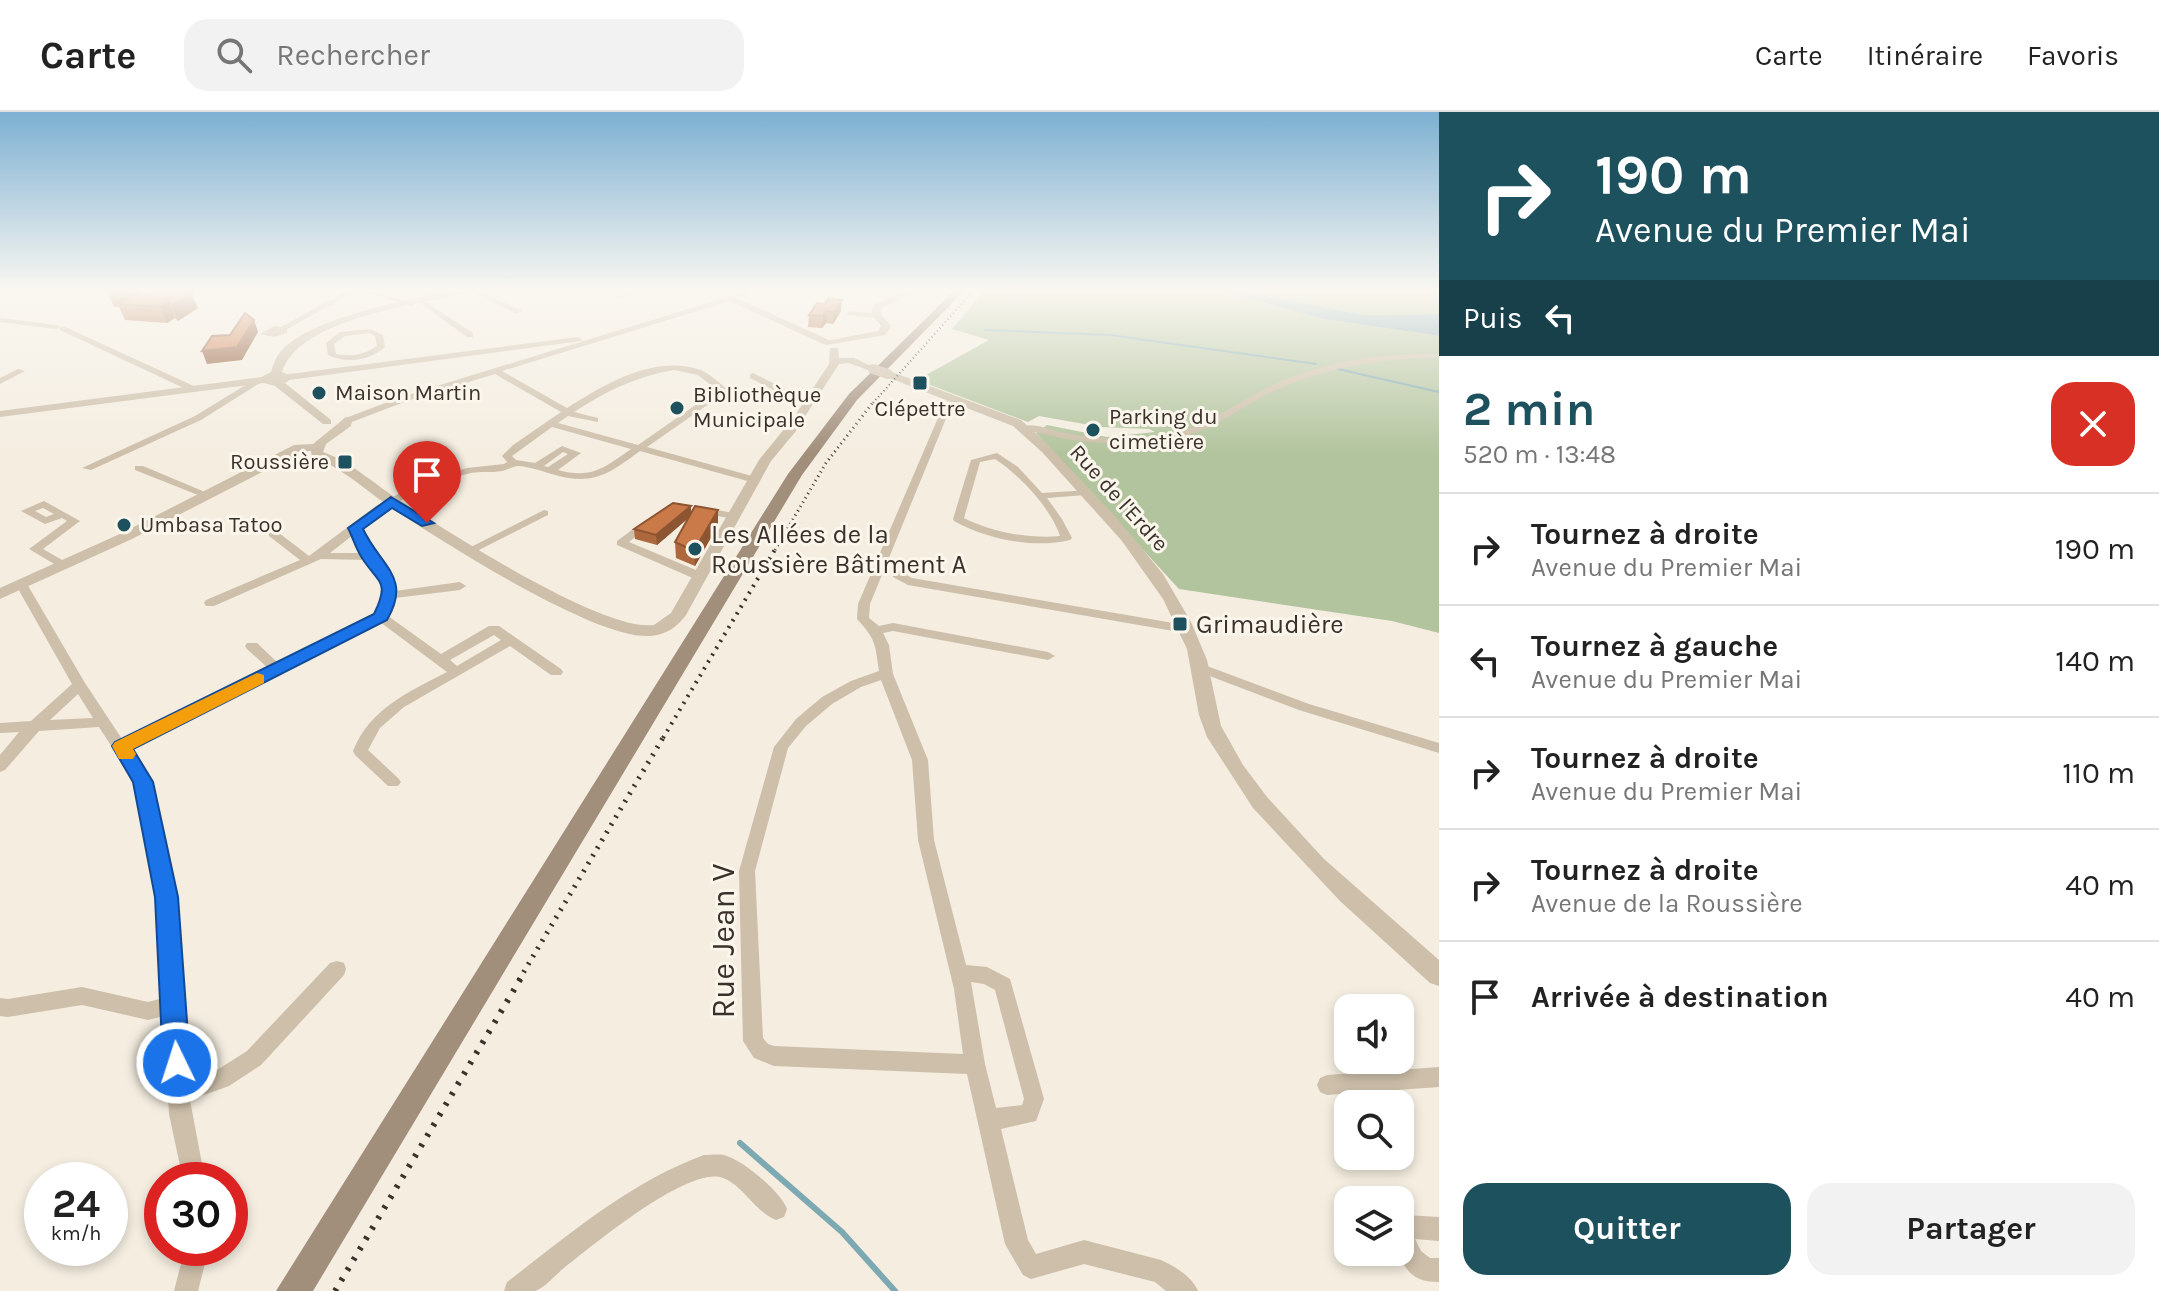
<!DOCTYPE html>
<html lang="fr">
<head>
<meta charset="utf-8">
<style>
  :root { --surface:#fff; --page:#f2f2f2; --text:#222; --muted:#767676; --line:#e0e0e0; --accent:#1e515e }
  body { margin:0; font-family:Karla,sans-serif; background:var(--page); color:var(--text); height:100vh; display:flex; flex-direction:column; font-size:30px; white-space:nowrap }
  * { box-sizing:border-box; margin:0 }
  p { font-size:26px; color:var(--muted) }
  .icon { flex:none; width:44px; height:44px; fill:none; stroke:currentColor; stroke-width:2; stroke-linecap:round; stroke-linejoin:round }
  .map { position:relative; flex:1; overflow:hidden }
  .sheet { display:flex; flex-direction:column; background:var(--surface); width:720px }
  .sheet>* { flex:none }
  .banner { background:#1e515e; color:#fff; overflow:hidden }
  .buttons { position:absolute; left:1334px; top:882px; display:grid; gap:16px }
  .buttons a { display:grid; place-items:center; width:80px; height:80px; border-radius:16px; background:var(--surface); box-shadow:0 4px 12px #0003; font-size:40px }
  .speed { position:absolute; left:24px; top:1050px; display:flex; gap:16px; font-size:40px; font-weight:700; text-align:center }
  .speed>* { display:grid; place-content:center; width:104px; height:104px; border-radius:50%; background:var(--surface); box-shadow:0 4px 12px #0003; line-height:1 }
  .speed small { font-size:20px; font-weight:400 }
  .speed .limit { border:12px solid #d22; background:#fff; color:#111 }
  .pin { position:absolute; display:grid; place-items:center; width:68px; height:68px; color:#fff; margin:-82px -34px; border-radius:50% 50% 50% 0; rotate:-45deg; box-shadow:0 0 8px #0007 }
  .pin .icon { rotate:45deg }
  .me { position:absolute; width:88px; margin:-44px; rotate:356deg; stroke-linejoin:round; filter:drop-shadow(0 0 6px #0008) }
  .turn { display:flex; align-items:center; gap:28px; height:168px; padding:0 24px; font-size:36px }
  .turn .icon { width:104px; height:104px; stroke-width:2.5 }
  .turn b { display:block; font-size:56px; line-height:68px }
  .then { display:flex; align-items:center; height:76px; padding:0 24px; background:#0003; gap:16px; font-size:30px }
  .round { display:grid; place-items:center; flex:none; width:84px; height:84px; border-radius:24px; background:var(--page) }
  .overview { display:flex; align-items:center; justify-content:space-between; height:136px; padding:0 24px }
  h1 { font-size:48px; font-weight:700; line-height:60px; color:var(--accent) }
  .primary-button { display:flex; gap:16px; margin-top:auto; padding:16px 24px }
  .primary-button a { flex:1; height:92px; border-radius:24px; background:var(--accent); color:#fff; font-size:32px; font-weight:700; line-height:92px; text-align:center }
  .primary-button a+a { background:var(--page); color:var(--text) }
  ul { padding:0; list-style:none }
  li { display:flex; align-items:center; gap:24px; height:112px; padding:0 24px; border-top:2px solid var(--line) }
  li div { flex:1 }
  li b { display:block; font-size:30px }
  li em { font-style:normal }
  header { display:flex; align-items:center; gap:48px; box-sizing:border-box; height:112px; padding:0 40px; background:var(--surface); border-bottom:2px solid var(--line) }
  header strong { font-size:38px }
  nav { display:flex; gap:44px; margin-inline-start:auto; font-size:28px }
  .search { width:560px; height:72px; background:var(--page); display:flex; align-items:center; gap:20px; box-sizing:border-box; padding:0 28px; border-radius:24px; color:var(--muted); font-size:30px }
  main { display:flex; flex:1; min-height:0 }
  .map>svg:first-child { display:block }
</style>
</head>
<body>
<header>
<strong>Carte</strong>
<div class="search"><svg class="icon" aria-label="search" viewBox="0 0 24 24"><circle cx="10" cy="10" r="6"/><path d="M15 15l6 6"/></svg>Rechercher</div>
<nav><a>Carte</a><a>Itinéraire</a><a>Favoris</a></nav>
</header>
<main>
<div class="map">
<svg width="1439" height="1179" viewBox="0 0 1439 1179">
  <rect width="100%" height="100%" fill="#f4ede0"/>
  <g fill="#b2c49e">
    <path d="M986 177H1213L1324 207 1439 224V521L1392 509 1179 477 1036 321 1047 313 1107 325 1155 320 1149 317 1101 315 1039 304 1028 310 917 268 989 228 952 217Z"/>
    <path d="M1232 177H1439V202L1364 203Z"/>
  </g>
  <path fill="#7da9b2" d="M1213 177H1232L1364 203 1439 202V224L1324 207Z"/>
  <g fill="none" stroke-linecap="round" stroke-linejoin="round">
    <g stroke="#7da9b2" stroke-width="2">
      <path d="M985 218 1110 223 1316 252"/>
      <path d="M1338 257 1439 280"/>
    </g>
    <path stroke="#7da9b2" stroke-width="6" d="M740 1031 842 1120 895 1179"/>
    <g fill="#cdbfaa" fill-rule="evenodd">
      <path d="M350 177H367L415 192 411 194 358 178 287 217V221L274 225 260 222 274 214 281 215Z"/>
      <path d="M428 177H436L431 181 434 187H430L423 181Z"/>
      <path d="M465 177H473L523 199 516 201Z"/>
      <path d="M556 177H564L556 182H552V180Z"/>
      <path d="M640 177H650L619 187 616 185Z"/>
      <path d="M753 177H763L737 186 829 228V232H823L730 189 502 259 567 296C605 272 654 242 701 258 710 262 718 270 726 276V280L647 335 759 366V370H751L640 339C610 361 594 374 555 363 544 360 531 355 519 354 513 354 508 358 502 359 491 361 481 359 471 361 431 370 392 390 361 417 370 439 390 455 395 479L460 470 466 474 460 478 395 486 388 504 441 542 489 514H499L561 557 563 560 561 563H551L510 534 404 595 380 616 368 638 398 666 401 670 398 674H388L355 643 353 639C370 596 409 580 447 560L380 510 129 637 151 670 175 785 188 968 217 958 247 939 330 851 337 849 344 851 346 857 344 863 261 953 229 974 190 988 205 1068H183L169 1002 164 904 148 908 82 893 8 905 0 904V886L8 887 82 875 148 890 163 886 157 785 135 671 99 615 39 619 5 658 0 660V643L19 620 0 621V611L31 609 72 572 17 475 19 472H27L85 571 122 627 268 556 247 537 245 534 247 531H257L278 551 376 503C388 481 382 467 368 448L321 447 214 494H206L204 491 206 488 300 448 269 424V412H277L279 421 309 444 376 394 406 378 437 365 467 356 504 352 507 350 502 344 513 333 561 300 495 262 407 289 349 311H343V307L401 285ZM674 258 698 263 717 278 638 333 558 311 568 304 598 310V306L574 300C606 279 637 264 674 258ZM552 315 631 337C604 356 592 367 558 358L581 341 562 334 535 351 516 348 512 344ZM563 340 568 342 548 355 544 354ZM353 423 363 441H330ZM494 523 501 528 457 554 450 548ZM78 582 93 606 50 608Z"/>
      <path d="M421 187 473 221V225H467L419 190Z"/>
      <path d="M850 199 878 202 882 204 878 206 847 203 846 201Z"/>
      <path d="M0 206 56 213 60 215 56 217 0 210Z"/>
      <path d="M63 214 196 275 197 277 190 279 60 218 59 216Z"/>
      <path d="M370 217 383 223 385 235C369 249 346 252 328 243L326 231 340 220ZM369 221 375 224 377 234C364 243 351 245 336 242L334 232 345 224Z"/>
      <path d="M578 225 582 227 581 229 289 268 285 265 289 262Z"/>
      <path d="M1439 242V246C1377 246 1318 256 1262 285 1235 299 1212 318 1181 325 1145 333 1108 333 1072 328 1056 325 1040 320 1024 319L1019 316C1031 309 1047 317 1060 320 1095 328 1134 328 1169 322 1208 315 1238 289 1273 273 1325 249 1382 241 1439 242Z"/>
      <path d="M18 257 25 259 0 272V266Z"/>
      <path d="M753 261 810 290 811 292 804 294 750 266V262Z"/>
      <path d="M257 266 261 269 260 271 201 308 91 358 82 356 195 304Z"/>
      <path d="M948 289 952 292 870 492 869 506 879 514 893 511 1048 540 1055 544 1048 548 893 519 883 521 889 533 893 562 928 648 934 728 966 853 987 855 1010 867 1044 987 1036 1009 1001 1017 1028 1128 1036 1142 1084 1128 1161 1148C1175 1154 1192 1165 1198 1179H1166L1155 1170 1084 1152 1031 1167 1023 1163 1005 1132 967 962 774 954 754 946 743 929 739 759 774 635 796 607 822 585 851 569 879 559C875 531 876 528 857 507L858 492 944 292ZM881 568 912 648 918 728 954 877 963 942 774 934 768 932 763 926 755 759 788 636 806 614 832 592 861 575ZM971 870 984 872 995 878 1024 987 1022 993 996 996 985 952Z"/>
      <path d="M997 341 1018 355 1042 381 1090 378 1091 380 1086 383 1047 386 1062 407 1072 426 1070 428C1034 437 986 427 954 409L953 407 971 348ZM995 347C1019 362 1052 398 1060 424 1029 427 991 420 964 406L980 350Z"/>
      <path d="M135 354H143L212 383 207 386 203 385 135 358Z"/>
      <path d="M44 389 80 409 43 437 69 452V456H61L29 437 67 409 62 406 45 412 21 399ZM43 396 54 402 46 405 35 399Z"/>
      <path d="M699 395 734 401 739 404 734 407 695 400 694 398Z"/>
      <path d="M544 398 548 399V403L477 439H469L467 437Z"/>
      <path d="M647 407 652 410 651 412 629 430 703 461V467H695L617 433V429Z"/>
      <path d="M897 458 912 466 1185 513 1191 517 1185 521 908 473 893 465V459Z"/>
      <path d="M1199 551 1309 592 1439 631V641L1299 598 1194 558 1192 555 1194 552Z"/>
      <path d="M1439 955V975L1327 983 1320 980 1317 973 1320 966 1327 963Z"/>
      <path d="M704 1043C710 1043 718 1042 724 1043 743 1048 780 1079 787 1097L784 1105 776 1108C755 1100 744 1074 723 1066 689 1053 592 1134 564 1156 556 1162 545 1176 535 1179 527 1179 513 1179 504 1179L507 1170C570 1122 630 1070 704 1043Z"/>
      <path d="M1406 1103 1439 1105V1129L1415 1127 1421 1139 1430 1146H1439V1170C1414 1170 1408 1161 1396 1140H1400V1106Z"/>
      <path d="M185 1136H209L198 1179H174Z"/>
    </g>
    <g fill="#cdbfaa" fill-rule="evenodd">
      <path d="M459 177H474C461 184 442 186 427 189 383 199 297 214 282 260L294 265 285 271 331 308V312H323L275 274 264 271 0 305V299L261 265 271 260C273 255 275 247 278 243 305 205 414 187 459 177Z"/>
      <path d="M910 177H921L881 196V202L891 214 885 223 826 233 821 230 878 219 881 214 871 202 874 193Z"/>
      <path d="M830 236H838L839 246H854L878 257 873 260 849 251 839 252 800 312 796 313V319L771 349 686 503C677 515 666 523 650 524 595 528 438 427 389 394 363 376 341 355 312 345L311 339 301 340 132 427 0 487V476L122 421 294 333 313 332 346 305 352 309 351 314 326 332 323 340C353 351 375 373 401 389 448 420 603 520 654 513L671 501 759 348 785 316 782 312 792 308 829 252Z"/>
      <path d="M884 260H892L1021 308 1043 328 1115 404 1163 462 1191 510 1207 548 1221 614 1243 653 1267 685 1324 747 1439 848V874L1430 871 1340 789 1253 696 1207 625 1199 603 1187 537 1163 487 1122 429 1042 340 1013 314 884 264Z"/>
    </g>
    <path fill="#a18e7b" fill-rule="evenodd" d="M956 177H966L857 288 802 363 313 1179H276L788 362 849 282Z"/>
    <path stroke="#3a312a" stroke-width="2" stroke-dasharray="1 3" stroke-linecap="butt" d="M873 291 975 177"/>
    <path stroke="#3a312a" stroke-width="3" stroke-dasharray="1 4" stroke-linecap="butt" d="M775 438 826 351 874 289"/>
    <path stroke="#3a312a" stroke-width="4" stroke-dasharray="2 6" stroke-linecap="butt" d="M663 626 776 436"/>
    <path stroke="#3a312a" stroke-width="5" stroke-dasharray="2 7" stroke-linecap="butt" d="M519 868 664 624"/>
    <path stroke="#3a312a" stroke-width="6" stroke-dasharray="3 9" stroke-linecap="butt" d="M335 1179 521 866"/>
    <path stroke="#cdbfaa" stroke-width="10" d="M873 257 888 262"/>
  </g>
  <g fill="#ae683e">
    <path d="M112 177H193L195 181 192 182 198 196 178 209 175 206 167 211 125 208 119 195H114L107 179Z"/>
    <path d="M825 192 841 199 833 212 826 211 822 216 808 215 809 203Z"/>
    <path d="M691 394V401L718 413 695 454 676 446 675 430 688 406 657 433 635 427 634 417Z"/>
  </g>
  <g fill="#8d5532">
    <path d="M143 177H193L195 181 192 182 198 196 178 209 172 193 187 183 137 182 136 178Z"/>
    <path d="M842 188 841 199 833 212 834 200Z"/>
    <path d="M169 190 175 206 167 211 160 195Z"/>
    <path d="M826 199V211L822 216 823 204Z"/>
    <path d="M254 208 258 220 242 248 207 252 202 239 237 235Z"/>
    <path d="M691 394V404L657 433 656 423Z"/>
    <path d="M718 398V413L695 454 694 439Z"/>
  </g>
  <g fill="#ca7948" stroke="#8d5532" stroke-width="2">
    <path d="M112 177H143L136 178 137 182 147 177 192 181 172 193 169 190 160 195 118 192 136 182 107 179Z"/>
    <path d="M828 186 842 188 834 200 826 199 823 204 809 203 817 191 825 192Z"/>
    <path d="M245 201 254 208 237 235 202 239 212 224 230 223Z"/>
    <path d="M673 391 691 394 656 423 634 417Z"/>
    <path d="M695 394 718 398 694 439 675 430Z"/>
  </g>
  <linearGradient id="sky" x2="0" y2="1"><stop stop-color="#7db0d2"/><stop offset="0.52" stop-color="#faf7f1"/><stop offset="1" stop-color="#faf7f1" stop-opacity="0"/></linearGradient>
  <rect width="1439" height="342" fill="url(#sky)"/>
  <path fill="#1a73e8" stroke="#114b97" stroke-width="2" d="M391 385 434 411 422 414 392 396 363 417C381 455 412 465 387 508L133 637 153 670 178 785 190 951 186 961 177 964 167 961 163 951 155 785 133 670 112 634 115 630 374 502C390 469 379 472 362 446 356 437 353 426 348 416Z"/>
  <path fill="#f59e0b" d="M257 561 264 563V571L133 637 136 642 133 647H119L112 634 115 630Z"/>
  <g fill="#1e515e" stroke="#fbf6ec" stroke-width="3">
    <rect x="912" y="263" width="16" height="16" rx="4"/>
    <circle cx="319" cy="281" r="8"/>
    <circle cx="677" cy="296" r="8"/>
    <circle cx="1093" cy="318" r="8"/>
    <rect x="337" y="342" width="16" height="16" rx="4"/>
    <circle cx="124" cy="413" r="8"/>
    <circle cx="695" cy="437" r="8"/>
    <rect x="1172" y="504" width="16" height="16" rx="4"/>
  </g>
  <g text-anchor="middle" dominant-baseline="central" stroke-width="6" stroke-linejoin="round" paint-order="stroke">
    <g font-size="22" fill="#3a312a" stroke="#fbf6ec" text-anchor="start">
      <text x="335" y="281">Maison Martin</text>
      <text x="693" y="283">Bibliothèque<tspan x="693" dy="25">Municipale</tspan></text>
      <text x="920" y="297" text-anchor="middle">Clépettre</text>
      <text x="1109" y="305">Parking du<tspan x="1109" dy="25">cimetière</tspan></text>
      <text x="329" y="350" text-anchor="end">Roussière</text>
      <text x="140" y="413">Umbasa Tatoo</text>
    </g>
    <g font-size="22" fill="#3a312a" stroke="#fbf6ec">
      <text transform="translate(1119 386) rotate(48)">Rue de l'Erdre</text>
    </g>
    <g font-size="26" fill="#3a312a" stroke="#fbf6ec" text-anchor="start">
      <text x="711" y="422">Les Allées de la<tspan x="711" dy="30">Roussière Bâtiment A</tspan></text>
      <text x="1196" y="512">Grimaudière</text>
    </g>
    <g font-size="32" fill="#3a312a" stroke="#fbf6ec">
      <text transform="translate(723 829) rotate(-90)">Rue Jean V</text>
    </g>
  </g>
</svg>
<div class="buttons">
<a><svg class="icon" aria-label="sound" viewBox="0 0 24 24"><path d="M4 9h4l5-4v14l-5-4H4zM17 9q2 3 0 6"/></svg></a>
<a><svg class="icon" aria-label="search" viewBox="0 0 24 24"><circle cx="10" cy="10" r="6"/><path d="M15 15l6 6"/></svg></a>
<a><svg class="icon" aria-label="layers" viewBox="0 0 24 24"><path d="M12 4l9 5-9 5-9-5zM3 14l9 5 9-5"/></svg></a>
</div>
<div class="speed"><div>24<small>km/h</small></div><div class="limit">30</div></div>
<div class="pin" style="left:427px;top:411px;background:#d93025"><svg class="icon" aria-label="arrive" viewBox="0 0 24 24"><path d="M6 21V4h12l-3 4 3 4H6"/></svg></div>
<svg class="me" style="left:177px;top:951px" viewBox="-20 -20 40 40"><circle r="17" fill="#1a73e8" stroke="#fff" stroke-width="3"/><path d="M0-11L8 9 0 5-8 9z" fill="#fff"/></svg>
</div>
<section class="sheet">
<div class="banner">
<div class="turn"><svg class="icon" aria-label="right" viewBox="0 0 24 24"><path d="M7 20v-9h11M14 6l5 5-5 5"/></svg><div><b>190 m</b>Avenue du Premier Mai</div></div>
<div class="then">Puis<svg class="icon" aria-label="left" viewBox="0 0 24 24"><path d="M17 20v-9H6M10 6l-5 5 5 5"/></svg></div>
</div>
<div class="overview"><div><h1>2 min</h1><p>520 m · 13:48</p></div><a class="round" style="background:#d93025;color:#fff"><svg class="icon" aria-label="close" viewBox="0 0 24 24"><path d="M6 6l12 12M18 6L6 18"/></svg></a></div>
<ul>
<li><svg class="icon" aria-label="right" viewBox="0 0 24 24"><path d="M7 20v-9h11M14 6l5 5-5 5"/></svg><div><b>Tournez à droite</b><p>Avenue du Premier Mai</p></div><em>190 m</em></li>
<li><svg class="icon" aria-label="left" viewBox="0 0 24 24"><path d="M17 20v-9H6M10 6l-5 5 5 5"/></svg><div><b>Tournez à gauche</b><p>Avenue du Premier Mai</p></div><em>140 m</em></li>
<li><svg class="icon" aria-label="right" viewBox="0 0 24 24"><path d="M7 20v-9h11M14 6l5 5-5 5"/></svg><div><b>Tournez à droite</b><p>Avenue du Premier Mai</p></div><em>110 m</em></li>
<li><svg class="icon" aria-label="right" viewBox="0 0 24 24"><path d="M7 20v-9h11M14 6l5 5-5 5"/></svg><div><b>Tournez à droite</b><p>Avenue de la Roussière</p></div><em>40 m</em></li>
<li><svg class="icon" aria-label="arrive" viewBox="0 0 24 24"><path d="M6 21V4h12l-3 4 3 4H6"/></svg><div><b>Arrivée à destination</b></div><em>40 m</em></li>
</ul>
<div class="primary-button"><a>Quitter</a><a>Partager</a></div>
</section>
</main>
</body>
</html>
